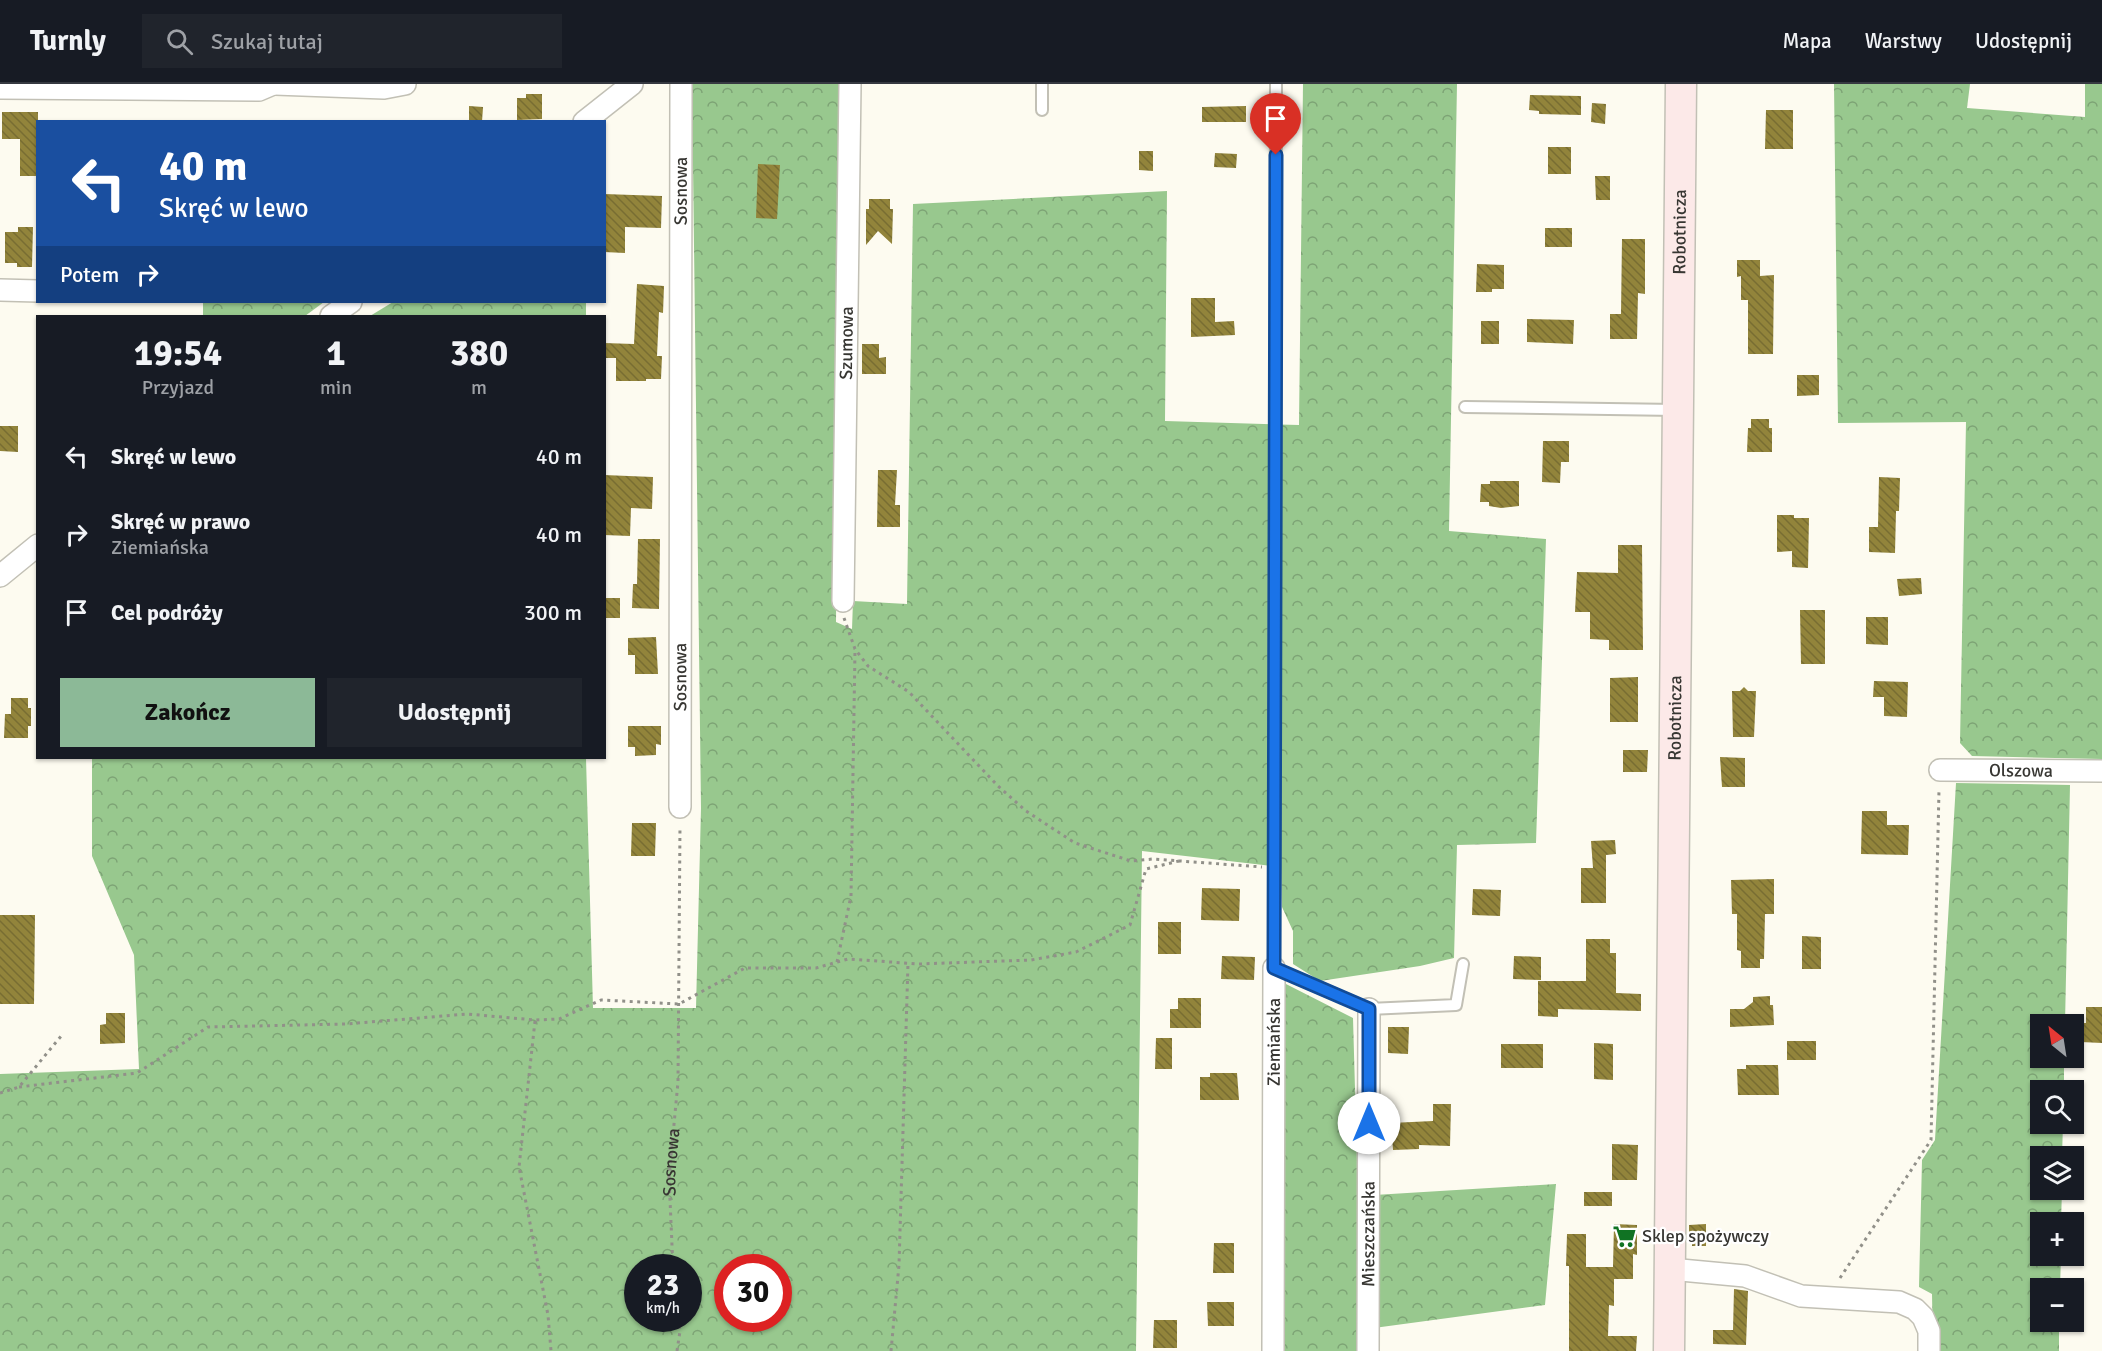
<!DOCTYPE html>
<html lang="pl">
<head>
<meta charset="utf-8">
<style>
  :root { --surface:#171b24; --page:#20242c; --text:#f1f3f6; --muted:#9ea1a6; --line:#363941; --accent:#8cb997 }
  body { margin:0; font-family:Signika,sans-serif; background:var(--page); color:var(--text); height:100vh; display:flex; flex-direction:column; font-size:22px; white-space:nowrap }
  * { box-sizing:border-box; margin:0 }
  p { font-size:20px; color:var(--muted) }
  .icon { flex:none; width:33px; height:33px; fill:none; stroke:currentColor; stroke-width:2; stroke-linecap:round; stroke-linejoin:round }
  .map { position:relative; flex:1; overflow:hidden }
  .sheet { position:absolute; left:36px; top:231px; width:570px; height:444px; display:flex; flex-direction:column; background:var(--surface); border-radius:0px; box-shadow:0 2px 4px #0004 }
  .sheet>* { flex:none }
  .guide { position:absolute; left:36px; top:36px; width:570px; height:183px; border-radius:0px; box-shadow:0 2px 4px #0004; background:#1a4fa0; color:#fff; overflow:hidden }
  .needle { width:39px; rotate:330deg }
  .buttons { position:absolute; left:2030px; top:930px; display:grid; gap:12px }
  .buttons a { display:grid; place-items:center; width:54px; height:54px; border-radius:0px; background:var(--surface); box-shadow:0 2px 4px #0004; font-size:30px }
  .speed { position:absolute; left:624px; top:1170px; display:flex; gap:12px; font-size:30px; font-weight:700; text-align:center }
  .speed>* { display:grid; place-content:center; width:78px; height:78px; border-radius:50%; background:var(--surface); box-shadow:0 2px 4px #0004; line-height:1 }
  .speed small { font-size:15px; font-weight:400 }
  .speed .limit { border:9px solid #d22; background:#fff; color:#111 }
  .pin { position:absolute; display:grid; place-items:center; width:51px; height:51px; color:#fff; margin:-62px -26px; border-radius:50% 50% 50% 0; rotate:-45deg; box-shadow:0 0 6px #0007 }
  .pin .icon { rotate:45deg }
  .me { position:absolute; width:66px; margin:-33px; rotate:0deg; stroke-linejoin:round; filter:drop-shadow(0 0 4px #0008) }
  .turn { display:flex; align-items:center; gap:21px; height:126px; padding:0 24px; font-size:27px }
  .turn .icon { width:78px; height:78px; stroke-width:2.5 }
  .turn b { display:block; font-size:42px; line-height:51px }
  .then { display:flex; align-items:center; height:57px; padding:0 24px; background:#0003; gap:12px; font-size:22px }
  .eta { display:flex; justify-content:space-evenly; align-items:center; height:102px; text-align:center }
  .eta b { font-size:36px; font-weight:800; line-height:42px }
  .primary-button { display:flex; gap:12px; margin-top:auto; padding:12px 24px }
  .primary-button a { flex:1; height:69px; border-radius:0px; background:var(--accent); color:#111; font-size:24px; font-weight:800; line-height:69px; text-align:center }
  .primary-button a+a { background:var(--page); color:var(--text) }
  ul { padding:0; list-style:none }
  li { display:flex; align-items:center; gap:18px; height:78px; padding:0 24px }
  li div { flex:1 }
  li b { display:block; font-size:22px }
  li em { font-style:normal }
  header { display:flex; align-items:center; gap:36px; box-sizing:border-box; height:84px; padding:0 30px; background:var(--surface); border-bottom:2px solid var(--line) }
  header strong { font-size:28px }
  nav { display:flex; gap:33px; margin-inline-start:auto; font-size:21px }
  .search { width:420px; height:54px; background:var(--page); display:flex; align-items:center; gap:15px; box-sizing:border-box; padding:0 21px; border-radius:0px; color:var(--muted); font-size:22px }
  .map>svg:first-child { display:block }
</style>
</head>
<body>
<header>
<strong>Turnly</strong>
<div class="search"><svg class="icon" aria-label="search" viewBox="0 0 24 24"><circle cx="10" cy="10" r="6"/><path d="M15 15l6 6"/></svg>Szukaj tutaj</div>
<nav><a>Mapa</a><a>Warstwy</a><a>Udostępnij</a></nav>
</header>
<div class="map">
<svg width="2102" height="1267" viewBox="0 0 2102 1267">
  <defs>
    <pattern id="forest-crowns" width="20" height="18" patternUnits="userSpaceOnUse" patternTransform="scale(1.5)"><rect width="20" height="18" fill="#98c88e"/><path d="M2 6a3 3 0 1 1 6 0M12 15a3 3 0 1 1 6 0" fill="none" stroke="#7da375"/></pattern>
    <pattern id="building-back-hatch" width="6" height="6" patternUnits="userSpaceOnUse" patternTransform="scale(1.5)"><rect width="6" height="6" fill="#92843b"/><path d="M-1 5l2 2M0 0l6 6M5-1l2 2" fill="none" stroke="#786d32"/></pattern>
  </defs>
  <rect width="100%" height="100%" fill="#fdfbf0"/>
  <g fill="url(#forest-crowns)" fill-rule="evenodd">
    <path d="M692 0H841L836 538 852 545 853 517 907 520 913 120 1167 107 1165 337 1299 341 1303 0H1457L1449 447 1546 455 1536 759 1457 761 1454 874 1420 882 1320 897 1293 880V847L1282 823 1281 783 1142 767 1136 1267H0V990L139 985 134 871 92 772V674H586L593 924H696L701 724ZM638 1184H688V1234H638ZM728 1184H778V1234H728Z"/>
    <path d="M1834 0H1970L1967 24 2085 33V0H2102V675L1972 672 1960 659 1966 338 1838 339Z"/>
    <path d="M203 218H324L305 232H203Z"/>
    <path d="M393 218H586V232H370Z"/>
    <path d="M1956 699 2070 701 2065 940H2040V974H2064V1006H2040V1040H2063L2062 1072H2040V1106H2062L2061 1138H2040V1172H2061L2060 1204H2040V1238H2059V1267H1933L1932 1210 1919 1203 1922 1076 1935 1056Z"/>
    <path d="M1284 899 1353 934 1358 1112 1556 1100 1545 1221 1359 1246 1358 1267H1276Z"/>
  </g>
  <g fill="url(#building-back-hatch)">
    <path d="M526 10H542V35L517 36V14H526Z"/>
    <path d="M1530 11 1581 12V31L1539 30V27L1529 26Z"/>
    <path d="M1592 19 1606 20 1605 40 1591 38Z"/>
    <path d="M469 22 483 23 482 38H469Z"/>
    <path d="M1246 22V38H1202V23Z"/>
    <path d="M1766 26H1793V65H1765Z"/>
    <path d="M2 28H38V92H20V55H2Z"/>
    <rect x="1548" y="63" width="23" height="27"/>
    <path d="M1139 67H1153V87L1139 86Z"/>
    <path d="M1215 69 1237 70 1236 84 1214 83Z"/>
    <path d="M758 80 780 81 777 135 756 134Z"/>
    <path d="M1595 92H1610V116H1596Z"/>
    <path d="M604 110 662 112 661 144 625 143V169L604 168Z"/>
    <path d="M869 115H890V125H893L892 160 878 147 866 161V125H869Z"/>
    <path d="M18 143H33L32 183H17V179H5V148H18Z"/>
    <rect x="1545" y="144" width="27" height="19"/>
    <path d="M1622 155H1645V210L1638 209 1637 255H1610V230H1621Z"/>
    <path d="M1737 176H1760V192L1774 191 1773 270H1748V216H1741V192L1737 193Z"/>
    <path d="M1477 180 1504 181V205H1492V208H1476Z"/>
    <path d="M637 200 664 202 663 229 659 228 657 272H662L661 295H646V297H616V274H604V259L634 260Z"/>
    <path d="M1191 214H1215V238L1234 237 1235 251 1191 253Z"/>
    <path d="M1527 235 1574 236 1573 260 1527 258Z"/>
    <rect x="1481" y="237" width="18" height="23"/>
    <path d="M862 260H879V274L886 273V290H862Z"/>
    <path d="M1797 291H1819V311L1797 312Z"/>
    <path d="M1751 335H1769V344H1772V368H1747L1748 344H1751Z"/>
    <path d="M0 342H18V368L0 367Z"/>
    <path d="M1543 357H1569V378H1561L1560 399 1542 398Z"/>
    <path d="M878 386H897L895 421H900V443H877Z"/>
    <path d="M604 391 653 393 652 425 631 424 630 452 604 451Z"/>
    <path d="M1879 393 1900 394 1899 427H1896L1895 469 1869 468V443H1878Z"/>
    <path d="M1490 397H1519V422L1501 424 1489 422V418H1480L1481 400H1490Z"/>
    <path d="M1777 431H1794V434H1809L1808 484 1792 483V467L1777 468Z"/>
    <path d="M638 455H660L659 525 632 524 633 500H637Z"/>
    <path d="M1618 461H1642L1643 566H1609V556L1590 555V528H1575L1577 488 1618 489Z"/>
    <path d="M1921 494 1922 510 1899 512 1897 495Z"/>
    <rect x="604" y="514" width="16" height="20"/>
    <path d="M1800 526H1825V580H1801Z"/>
    <path d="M1866 533H1888V561L1866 560Z"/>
    <path d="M656 553 658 590H635V571H628V554Z"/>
    <path d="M1638 593V638H1610V594Z"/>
    <path d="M1874 597 1908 598 1907 633 1884 632V613H1873Z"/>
    <path d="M1744 603 1748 607H1756L1754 653H1733L1732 607H1740Z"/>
    <path d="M11 614H28V624H31V642H28V654H4L5 630H11Z"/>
    <path d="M628 642H661V661L656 660V671L635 672V663H628Z"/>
    <path d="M1623 666H1648L1647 688H1623Z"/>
    <path d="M1720 673 1745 674V703H1722Z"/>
    <path d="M1862 727H1887V741H1909L1908 771 1861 770Z"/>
    <path d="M632 739H656L655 772H631Z"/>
    <path d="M1615 756 1616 770 1606 771V819H1581V784H1593L1591 757Z"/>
    <path d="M1774 795V830H1765L1764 875H1760V884H1741V867L1737 866V830H1732L1731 796Z"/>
    <path d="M1202 804 1240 805 1239 837 1201 836Z"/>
    <path d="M1473 805 1501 806 1500 832 1472 831Z"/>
    <path d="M0 831H35L34 920H0Z"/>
    <rect x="1158" y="838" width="23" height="32"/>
    <path d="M1802 852 1821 853V885H1802Z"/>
    <path d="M1586 855H1610V869H1616V909L1641 910V927L1558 925V933L1538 932V897H1586Z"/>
    <path d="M1222 872 1255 873 1254 896 1221 895Z"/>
    <path d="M1514 872 1541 873V896L1513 895Z"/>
    <path d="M1770 912V921H1773L1774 941 1730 943V925H1744L1753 918V913Z"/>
    <path d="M1178 914H1201V944H1170V925H1178Z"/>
    <path d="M2086 923H2102V959L2081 958V939H2086Z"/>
    <path d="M106 929H125V959L100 960V941L106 940Z"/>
    <path d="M1388 943H1409L1408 970 1388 969Z"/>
    <path d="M1156 954H1172V985H1155Z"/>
    <rect x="1787" y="957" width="29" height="19"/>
    <path d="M1594 959 1613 960V996L1594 995Z"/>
    <rect x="1501" y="960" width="42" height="24"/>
    <path d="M1746 981H1778L1779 1011H1738L1737 985H1746Z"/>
    <path d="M1210 989H1237L1239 1016H1200V993H1210Z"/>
    <path d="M1433 1020H1451L1450 1062 1419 1061V1065L1393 1066 1391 1039 1433 1037Z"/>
    <path d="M1612 1060 1638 1061 1637 1096H1612Z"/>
    <rect x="1584" y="1108" width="28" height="14"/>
    <path d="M1614 1140 1637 1141V1171L1633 1170V1195H1614V1222L1609 1221 1608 1252H1637L1636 1267H1569V1182H1566L1567 1150H1586V1183H1613Z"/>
    <path d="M1706 1140V1162H1692V1158H1689V1141Z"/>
    <path d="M1214 1159H1234V1189H1213Z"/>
    <path d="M1734 1205 1748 1207 1746 1261 1713 1260V1246H1733Z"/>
    <path d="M1207 1218H1234V1242H1208Z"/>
    <path d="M1154 1236H1177V1264H1153Z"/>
  </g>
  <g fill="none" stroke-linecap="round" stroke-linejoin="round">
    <defs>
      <g id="lane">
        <path d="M1276 0 1274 884 1369 925 1456 921 1463 880"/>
        <path d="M1042 26V0"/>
        <path d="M1465 323 1677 326"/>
      </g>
      <g id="street">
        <path d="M275 0 384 4 405 0"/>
        <path d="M0 4 259 6 273 0"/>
        <path d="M584 38 632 0"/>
        <path d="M0 206 38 207"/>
        <path d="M331 232 351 218"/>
        <path d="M0 492 38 461"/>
        <path id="s2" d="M843 517 850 0"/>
        <path id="s3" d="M1940 686 2102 687"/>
        <path id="s4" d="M680 723 681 0"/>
        <path d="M1670 1185 1745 1192 1801 1212 1899 1218 1915 1225 1923 1233 1929 1247V1267"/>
        <path id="s5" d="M1273 1267 1274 884"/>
        <path id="s6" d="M1368 1267 1369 925"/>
      </g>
      <g id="secondary">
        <path id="s7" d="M1669 1267 1681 0"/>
      </g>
    </defs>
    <use href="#lane" stroke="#c2c0b5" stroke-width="14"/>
    <use href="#street" stroke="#c2c0b5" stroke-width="24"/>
    <use href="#secondary" stroke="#c2c0b5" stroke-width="33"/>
    <g stroke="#919089" stroke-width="3" stroke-dasharray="3 4.5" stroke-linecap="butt">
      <path d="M844 534 855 565 868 582 909 608 998 702 1026 727 1075 759 1131 777 1153 775 1262 783"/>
      <path d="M837 878 851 812 855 566"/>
      <path d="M535 937 519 1083 548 1231 551 1267"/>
      <path d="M19 1003 137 989 208 943 346 940 467 930 535 936 559 935 601 916 679 920 745 884H816L848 875 919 880 1031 876 1076 868 1130 841 1146 785 1179 777"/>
      <path d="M0 1009 19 1003 62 951"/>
      <path id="s1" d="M673 1184 669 1093 678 998 680 742"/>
      <path d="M1840 1194 1931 1056 1939 706"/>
      <path d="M677 1267 680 1247 678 1234"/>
      <path d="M891 1267 899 1181 908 879"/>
    </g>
    <use href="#lane" stroke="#fff" stroke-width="10"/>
    <use href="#street" stroke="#fff" stroke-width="21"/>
    <use href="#secondary" stroke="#fce9e8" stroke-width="30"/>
  </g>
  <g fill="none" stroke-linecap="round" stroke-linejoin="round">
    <defs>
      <path id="route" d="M1276 71 1274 884 1369 925V1039"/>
    </defs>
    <use href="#route" stroke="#114b97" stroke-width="15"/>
    <use href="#route" stroke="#1a73e8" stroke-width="10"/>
  </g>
  <defs>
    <symbol id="supermarket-bare" viewBox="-9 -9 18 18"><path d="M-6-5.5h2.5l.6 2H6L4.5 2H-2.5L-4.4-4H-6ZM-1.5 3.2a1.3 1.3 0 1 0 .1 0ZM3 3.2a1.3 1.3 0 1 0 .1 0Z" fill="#107323" stroke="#fff" stroke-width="2.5" paint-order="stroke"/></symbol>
  </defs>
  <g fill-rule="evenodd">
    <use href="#supermarket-bare" x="1608" y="1136" width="33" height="33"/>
  </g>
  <g text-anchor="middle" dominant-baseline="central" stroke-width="4.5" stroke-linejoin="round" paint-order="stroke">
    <g font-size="18" fill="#373632" stroke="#fff">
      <text stroke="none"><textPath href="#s4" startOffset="616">Sosnowa</textPath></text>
      <text stroke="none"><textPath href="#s7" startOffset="1119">Robotnicza</textPath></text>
      <text stroke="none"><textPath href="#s2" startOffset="258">Szumowa</textPath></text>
      <text stroke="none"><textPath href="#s4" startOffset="130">Sosnowa</textPath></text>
      <text stroke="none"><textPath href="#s7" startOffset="633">Robotnicza</textPath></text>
      <text stroke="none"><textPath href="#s3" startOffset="81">Olszowa</textPath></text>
      <text stroke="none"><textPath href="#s5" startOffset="309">Ziemiańska</textPath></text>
      <text stroke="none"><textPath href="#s1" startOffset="106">Sosnowa</textPath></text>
      <text stroke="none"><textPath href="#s6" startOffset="117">Mieszczańska</textPath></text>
    </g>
    <g font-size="18" fill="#373632" stroke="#fff" text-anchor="start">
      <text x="1642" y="1152">Sklep spożywczy</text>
    </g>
  </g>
</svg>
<div class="buttons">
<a><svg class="needle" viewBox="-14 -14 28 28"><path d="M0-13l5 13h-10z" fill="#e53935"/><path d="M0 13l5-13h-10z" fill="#9ea1a6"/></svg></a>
<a><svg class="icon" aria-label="search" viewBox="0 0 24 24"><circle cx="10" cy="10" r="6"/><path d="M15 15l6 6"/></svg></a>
<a><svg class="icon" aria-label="layers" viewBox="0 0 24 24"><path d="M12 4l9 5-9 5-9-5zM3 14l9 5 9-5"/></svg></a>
<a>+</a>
<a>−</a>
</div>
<div class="speed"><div>23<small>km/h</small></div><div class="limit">30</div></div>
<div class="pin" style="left:1276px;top:71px;background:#d93025"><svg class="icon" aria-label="arrive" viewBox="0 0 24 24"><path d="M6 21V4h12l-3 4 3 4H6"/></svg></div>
<svg class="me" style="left:1369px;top:1039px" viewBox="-20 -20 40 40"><circle r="19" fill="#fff"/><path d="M0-13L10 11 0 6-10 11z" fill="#1a73e8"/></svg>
<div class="guide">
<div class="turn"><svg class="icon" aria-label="left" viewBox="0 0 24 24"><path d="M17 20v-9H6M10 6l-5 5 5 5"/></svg><div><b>40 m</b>Skręć w lewo</div></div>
<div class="then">Potem<svg class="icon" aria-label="right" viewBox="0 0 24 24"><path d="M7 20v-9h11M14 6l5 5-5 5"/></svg></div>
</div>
<section class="sheet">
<div class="eta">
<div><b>19:54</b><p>Przyjazd</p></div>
<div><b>1</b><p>min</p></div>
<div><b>380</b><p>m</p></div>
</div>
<ul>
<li><svg class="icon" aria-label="left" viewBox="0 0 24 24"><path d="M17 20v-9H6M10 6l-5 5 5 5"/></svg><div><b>Skręć w lewo</b></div><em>40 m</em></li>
<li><svg class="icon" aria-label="right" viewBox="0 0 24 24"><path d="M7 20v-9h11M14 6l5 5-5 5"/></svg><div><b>Skręć w prawo</b><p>Ziemiańska</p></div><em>40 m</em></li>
<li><svg class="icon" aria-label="arrive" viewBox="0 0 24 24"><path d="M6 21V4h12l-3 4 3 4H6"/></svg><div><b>Cel podróży</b></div><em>300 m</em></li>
</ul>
<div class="primary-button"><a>Zakończ</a><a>Udostępnij</a></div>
</section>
</div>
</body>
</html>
